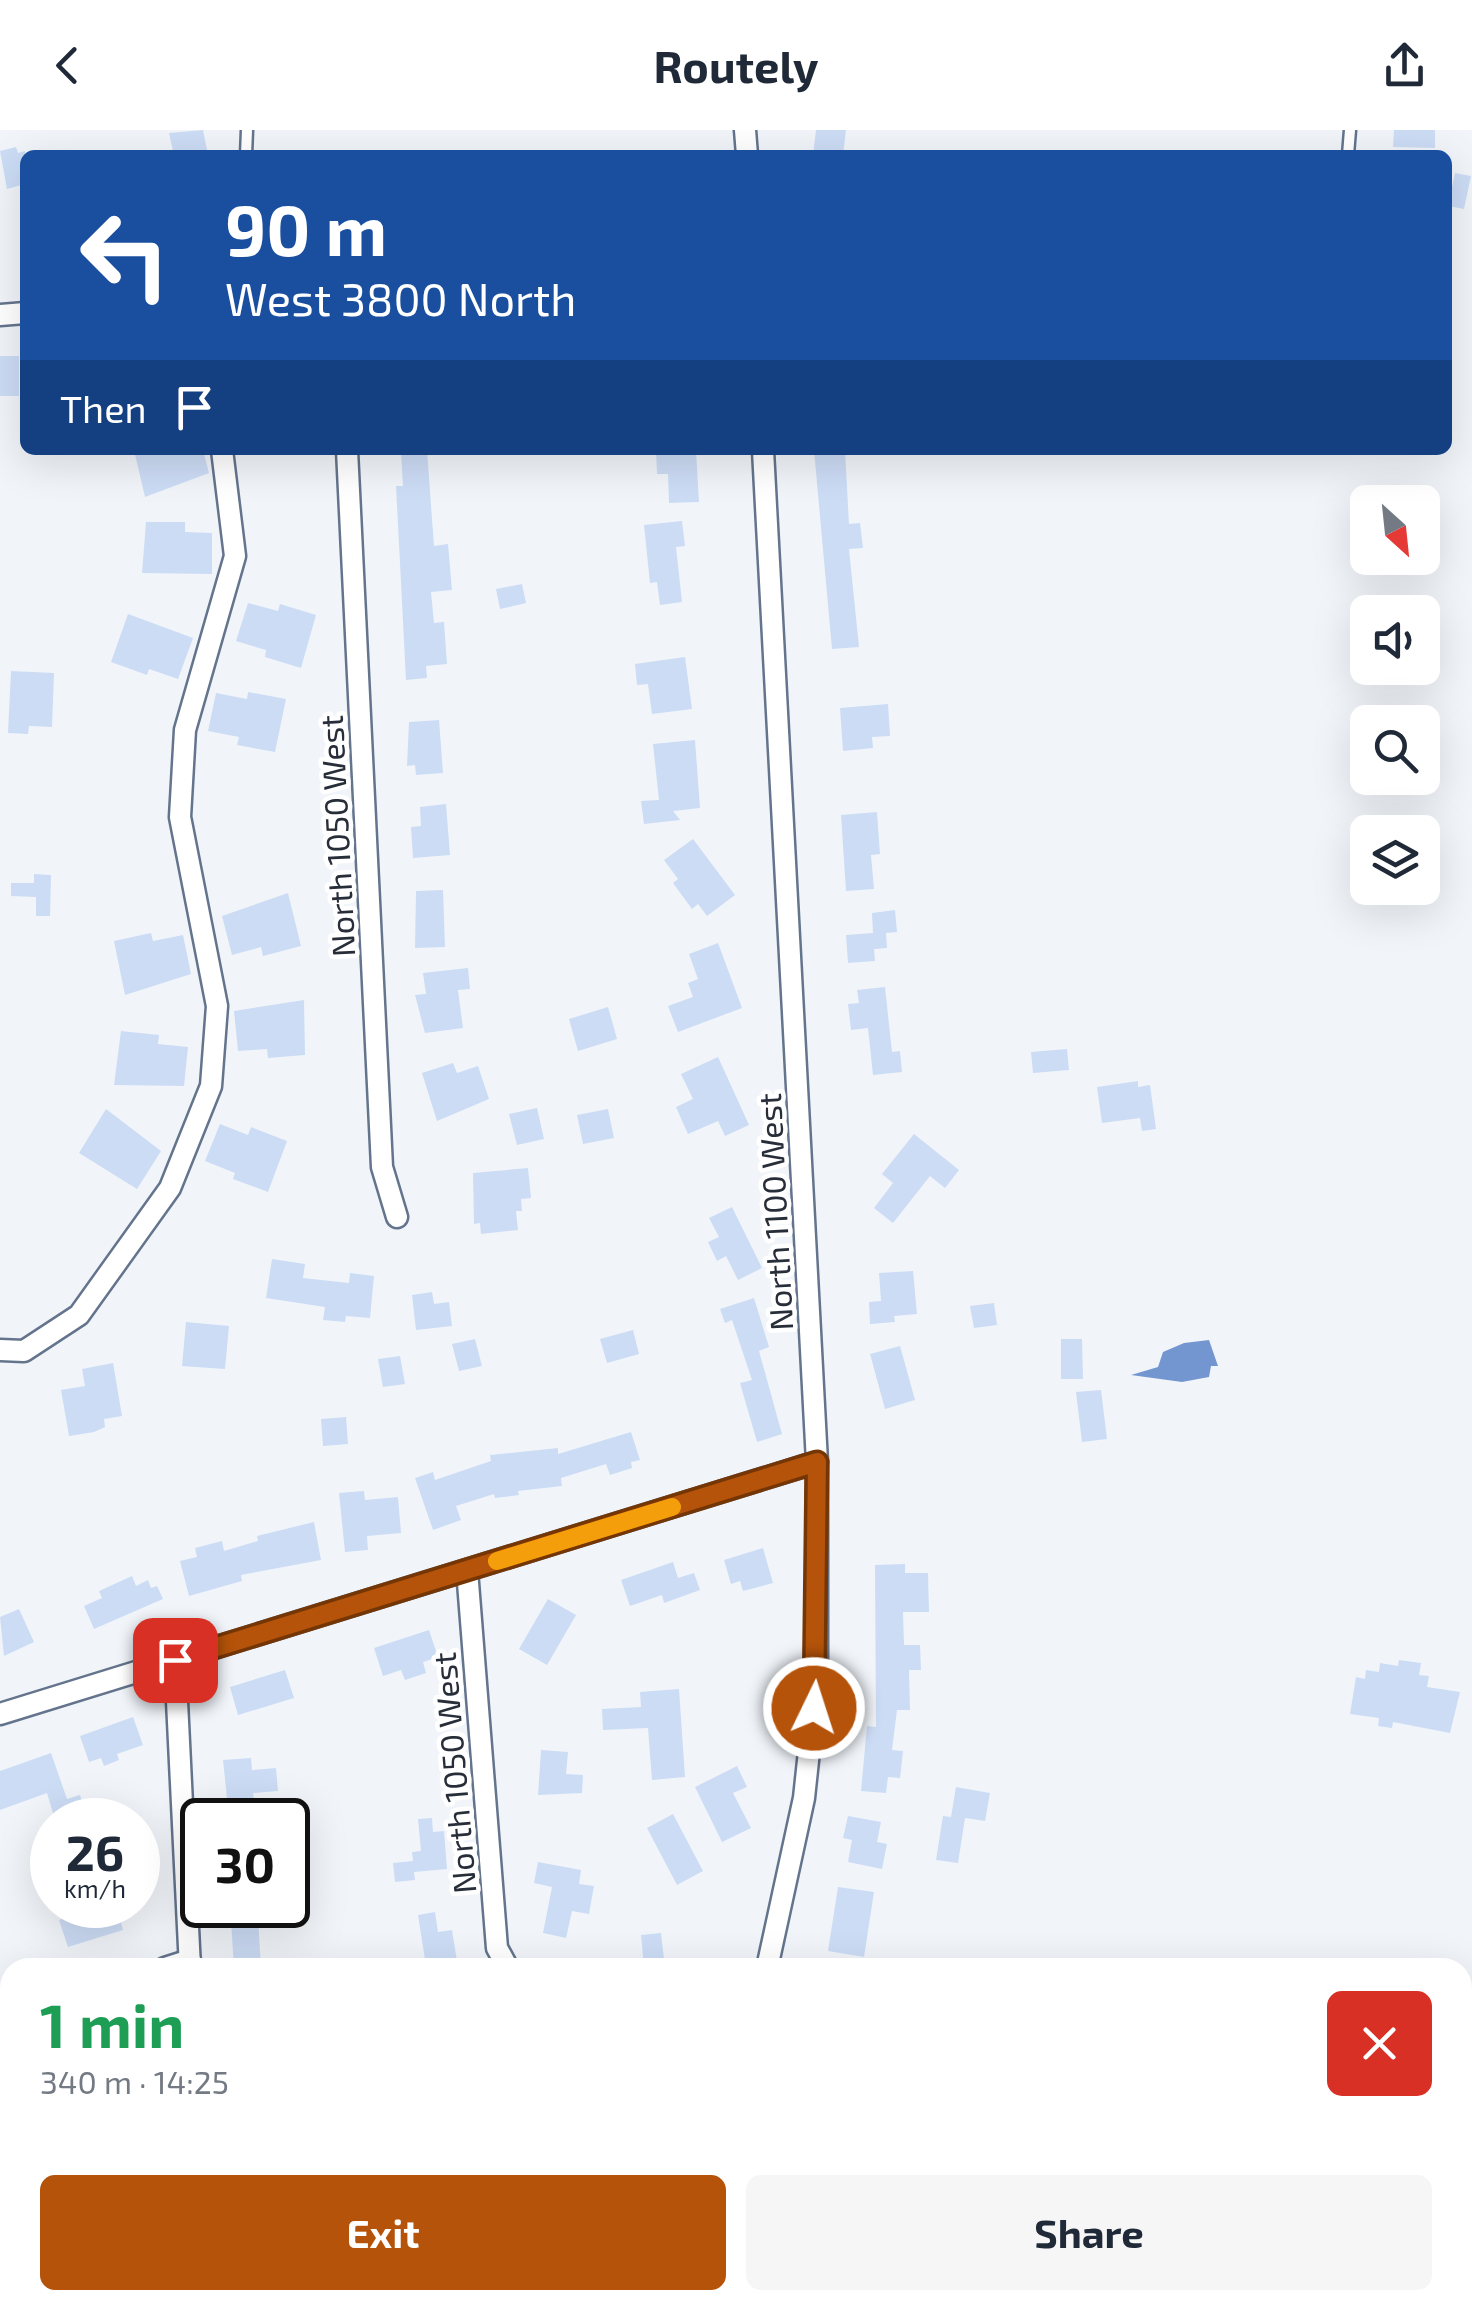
<!DOCTYPE html>
<html lang="en">
<head>
<meta charset="utf-8">
<style>
  :root { --surface:#fff; --page:#f6f6f7; --text:#1f2937; --muted:#747a83; --accent:#b45309 }
  body { margin:0; font-family:"Exo 2",sans-serif; background:var(--page); color:var(--text); height:100vh; display:flex; flex-direction:column; font-size:38px; white-space:nowrap }
  * { box-sizing:border-box; margin:0 }
  p { font-size:32px; color:var(--muted) }
  .icon { flex:none; width:55px; height:55px; fill:none; stroke:currentColor; stroke-width:2; stroke-linecap:round; stroke-linejoin:round }
  .map { position:relative; flex:1; overflow:hidden }
  .drawer { position:absolute; left:0px; top:1828px; width:1472px; height:352px; display:flex; flex-direction:column; background:var(--surface); border-radius:30px 30px 0 0; box-shadow:0 10px 40px #0002 }
  .drawer>* { flex:none }
  .banner { position:absolute; left:20px; top:20px; width:1432px; height:305px; border-radius:15px; box-shadow:0 10px 40px #0002; background:#1a4fa0; color:#fff; overflow:hidden }
  .needle { width:65px; rotate:153deg }
  .controls { position:absolute; left:1350px; top:355px; display:grid; gap:20px }
  .controls a { display:grid; place-items:center; width:90px; height:90px; border-radius:15px; background:var(--surface); box-shadow:0 10px 40px #0002; font-size:50px }
  .speed { position:absolute; left:30px; top:1668px; display:flex; gap:20px; font-size:50px; font-weight:700; text-align:center }
  .speed>* { display:grid; place-content:center; width:130px; height:130px; border-radius:50%; background:var(--surface); box-shadow:0 10px 40px #0002; line-height:1 }
  .speed small { font-size:25px; font-weight:400 }
  .speed .limit { border:5px solid #111; border-radius:15px; background:#fff; color:#111 }
  .pin { position:absolute; display:grid; place-items:center; width:85px; height:85px; color:#fff; margin:-42px; border-radius:20px; box-shadow:0 5px 15px #0006 }
  .me { position:absolute; width:110px; margin:-55px; rotate:4deg; stroke-linejoin:round; filter:drop-shadow(0 0 8px #0008) }
  .turn { display:flex; align-items:center; gap:35px; height:210px; padding:0 40px; font-size:45px }
  .turn .icon { width:130px; height:130px; stroke-width:2.5 }
  .turn b { display:block; font-size:70px; line-height:85px }
  .then { display:flex; align-items:center; height:95px; padding:0 40px; background:#0003; gap:20px; font-size:38px }
  .round { display:grid; place-items:center; flex:none; width:105px; height:105px; border-radius:15px; background:var(--page) }
  .head { display:flex; align-items:center; justify-content:space-between; height:170px; padding:0 40px }
  h1 { font-size:60px; font-weight:700; line-height:75px; color:#1e9e55 }
  .cta { display:flex; gap:20px; margin-top:auto; padding:20px 40px }
  .cta a { flex:1; height:115px; border-radius:15px; background:var(--accent); color:#fff; font-size:40px; font-weight:700; line-height:115px; text-align:center }
  .cta a+a { background:var(--page); color:var(--text) }
  header { display:flex; justify-content:space-between; align-items:center; height:130px; padding:0 40px; background:var(--surface); font-size:45px; font-weight:700 }
  .map>svg:first-child { display:block }
</style>
</head>
<body>
<header><svg class="icon" aria-label="back" viewBox="0 0 24 24"><path d="M15 5l-7 7 7 7"/></svg>Routely<svg class="icon" aria-label="share" viewBox="0 0 24 24"><path d="M12 15V3M7 8l5-5 5 5M5 13v7h14v-7"/></svg></header>
<div class="map">
<svg width="1472" height="2178" viewBox="0 0 1472 2178">
  <rect width="100%" height="100%" fill="#f1f5fa"/>
  <path fill="#7396d0" d="M1209 1210 1218 1236H1211L1209 1247 1182 1252 1131 1245 1158 1237 1163 1222 1184 1213Z"/>
  <g fill="#ccdcf5">
    <path d="M203 0 208 25H174L169 3Z"/>
    <path d="M816 0H846L843 25H813Z"/>
    <path d="M1394 0H1435V18L1393 17Z"/>
    <path d="M16 17 18 23 25 21V54L7 59 0 21Z"/>
    <path d="M1455 43 1471 46 1464 79 1448 76Z"/>
    <rect x="0" y="226" width="19" height="40"/>
    <path d="M134 320H203L209 343 145 367Z"/>
    <path d="M427 320 434 416 448 414 452 460 431 462 434 493 444 492 447 534 426 536 427 548 406 550 396 356H403L401 322Z"/>
    <path d="M656 320H696L699 372 669 373 668 344H657Z"/>
    <path d="M814 320H845L849 394 860 393 863 418 849 419 859 517 832 519Z"/>
    <path d="M682 391 685 416 676 417 682 472 660 475 657 452 650 453 644 395Z"/>
    <path d="M146 392H185V402L212 403V444L142 443Z"/>
    <path d="M522 454 526 473 500 479 496 459Z"/>
    <path d="M248 473 278 481 280 474 316 485 301 538 265 527 266 520 236 511Z"/>
    <path d="M128 484 193 508 178 549 149 539 147 545 111 532Z"/>
    <path d="M685 527 692 579 652 584 648 554 637 555 635 534Z"/>
    <path d="M11 541 54 543 52 597 29 596 28 604 8 603Z"/>
    <path d="M248 562 286 569 275 622 237 615 239 607 208 601 216 563 247 569Z"/>
    <path d="M888 574 890 606 872 607 873 618 843 621 840 578Z"/>
    <path d="M439 590 443 643 416 645 415 635 407 636 409 592Z"/>
    <path d="M695 610 700 678 673 681 680 690 644 694 641 671 659 670 653 614Z"/>
    <path d="M446 674 450 725 413 728 411 697 421 696 420 677Z"/>
    <path d="M877 682 880 724 871 725 874 759 846 761 841 685Z"/>
    <path d="M693 709 735 765 707 786 698 774 692 779 673 753 678 749 664 730Z"/>
    <path d="M34 744 51 745 50 786H36V767L11 766V753H34Z"/>
    <path d="M443 760 445 817 415 818 416 761Z"/>
    <path d="M288 763 301 816 263 826 261 817 232 825 222 786Z"/>
    <path d="M895 780 897 802 886 803 887 818 874 819 875 831 848 833 846 805 873 803 872 783Z"/>
    <path d="M151 803 153 811 183 805 191 844 125 865 114 811Z"/>
    <path d="M718 813 742 878 678 902 668 876 693 867 688 853 698 849 689 824Z"/>
    <path d="M468 838 470 859 458 860 463 898 425 903 415 865 426 864 423 843Z"/>
    <path d="M885 857 892 922 900 921 902 942 873 945 868 898 851 900 848 874 859 873 857 860Z"/>
    <path d="M304 870 305 925 268 928 267 919 238 921 234 881Z"/>
    <path d="M608 877 617 909 578 921 569 889Z"/>
    <path d="M121 901 159 905 158 914 188 917 184 956 114 955Z"/>
    <path d="M1067 919 1069 940 1033 943 1031 922Z"/>
    <path d="M718 927 749 995 725 1006 718 991 688 1004 676 977 693 969 681 944Z"/>
    <path d="M453 933 457 943 478 936 489 969 437 991 422 943Z"/>
    <path d="M1138 951V957L1150 955 1156 999 1142 1001 1140 988 1102 993 1097 957Z"/>
    <path d="M537 978 544 1009 517 1015 509 984Z"/>
    <path d="M106 979 161 1021 137 1059 79 1023Z"/>
    <path d="M608 979 614 1008 583 1014 577 985Z"/>
    <path d="M220 994 248 1005 251 997 287 1011 268 1062 233 1049 235 1043 205 1031Z"/>
    <path d="M914 1004 959 1040 945 1058 930 1046 893 1093 874 1078 893 1053 882 1044Z"/>
    <path d="M528 1038 531 1068 521 1069 522 1081H516L518 1100 481 1104 480 1093 474 1094 473 1043Z"/>
    <path d="M732 1077 762 1138 738 1150 726 1126 717 1131 708 1112 719 1107 709 1088Z"/>
    <path d="M272 1129 305 1134 303 1148 349 1153 350 1143 374 1146 370 1188 346 1186 345 1192 323 1190 325 1177 266 1168Z"/>
    <path d="M913 1141 917 1184 894 1186 895 1192 870 1194 869 1172 881 1171 879 1143Z"/>
    <path d="M432 1162 434 1174 449 1172 452 1196 416 1200 412 1165Z"/>
    <path d="M754 1168 769 1217 759 1221 782 1304 757 1312 740 1253 752 1250 732 1190 725 1193 720 1179Z"/>
    <path d="M994 1173 997 1195 974 1198 970 1176Z"/>
    <path d="M186 1192 229 1196 225 1239 182 1236Z"/>
    <path d="M633 1200 639 1224 607 1233 600 1209Z"/>
    <path d="M475 1209 482 1236 459 1241 452 1214Z"/>
    <path d="M1061 1209H1082L1083 1249H1061Z"/>
    <path d="M900 1216 915 1270 885 1279 870 1224Z"/>
    <path d="M400 1226 405 1254 383 1257 378 1229Z"/>
    <path d="M113 1233 122 1286 104 1289 105 1297 94 1302 69 1306 61 1260 85 1256 82 1239Z"/>
    <path d="M1101 1260 1107 1309 1082 1312 1076 1262Z"/>
    <path d="M346 1287 348 1314 323 1316 321 1289Z"/>
    <path d="M631 1302 640 1330 631 1332 632 1338 610 1345 606 1334 561 1348 562 1356 518 1361 519 1365 495 1368 494 1364 456 1376 461 1390 433 1400 415 1348 433 1342 435 1350 491 1331 490 1325 558 1318V1324Z"/>
    <path d="M364 1361 365 1370 398 1367 401 1403 367 1406 368 1420 345 1422 339 1363Z"/>
    <path d="M314 1392 321 1430 241 1445 242 1451 189 1466 180 1431 197 1427 195 1418 222 1411 224 1421 258 1411 257 1406Z"/>
    <path d="M763 1418 773 1453 743 1461 740 1451 731 1454 724 1430Z"/>
    <path d="M673 1432 678 1448 694 1443 700 1460 664 1473 662 1465 630 1476 621 1450Z"/>
    <path d="M905 1434V1443H928L929 1482H903L904 1515H920L921 1540H909L910 1580H897L892 1620 903 1621 900 1648 888 1647 886 1663 861 1661 867 1596 876 1597 875 1435Z"/>
    <path d="M132 1446 136 1456 148 1450 151 1458 157 1456 163 1469 94 1499 84 1476 102 1468 99 1461Z"/>
    <path d="M548 1469 576 1485 547 1535 519 1519Z"/>
    <path d="M19 1479 34 1512 4 1526 0 1487Z"/>
    <path d="M429 1500 438 1527 423 1532 426 1543 405 1550 401 1540 383 1546 374 1518Z"/>
    <path d="M1399 1530 1421 1533 1419 1545 1429 1546 1427 1557 1460 1562 1450 1603 1393 1592 1392 1598 1378 1596 1379 1588 1350 1584 1356 1547 1365 1549 1366 1540 1379 1542 1380 1533 1398 1536Z"/>
    <path d="M285 1540 294 1568 238 1585 230 1557Z"/>
    <path d="M679 1559 685 1647 652 1650 648 1598 603 1600 602 1579 641 1577 640 1562Z"/>
    <path d="M133 1587 143 1615 117 1624 119 1630 104 1636 101 1628 89 1632 80 1606Z"/>
    <path d="M541 1620 568 1622 566 1644 583 1645 582 1663 538 1665Z"/>
    <path d="M51 1623 67 1669 80 1665 88 1690H55L47 1663 0 1680V1641Z"/>
    <path d="M251 1628 252 1640 276 1638 278 1661 253 1663 256 1686 229 1688 223 1630Z"/>
    <path d="M737 1636 747 1657 733 1663 751 1698 722 1712 695 1657Z"/>
    <path d="M956 1657 990 1663 985 1691 965 1688 958 1733 936 1730 943 1686 951 1687Z"/>
    <path d="M673 1684 703 1741 677 1755 647 1698Z"/>
    <path d="M848 1686 881 1692 877 1712 887 1714 882 1739 848 1732 852 1710 843 1708Z"/>
    <path d="M432 1688 433 1702 444 1701 447 1739 414 1742 415 1750 395 1752 393 1733 413 1731 412 1722 421 1721 418 1689Z"/>
    <path d="M538 1732 581 1740 579 1754 594 1756 589 1784 572 1781 566 1808 543 1803 552 1757 534 1753Z"/>
    <path d="M838 1757 874 1762 864 1827 828 1821Z"/>
    <path d="M107 1775H116L123 1800 68 1817 59 1790Z"/>
    <path d="M435 1782 438 1802 452 1800 457 1831 426 1836 418 1785Z"/>
    <path d="M258 1788 261 1838H234L231 1790Z"/>
    <path d="M661 1803 665 1838H644L641 1805Z"/>
  </g>
  <g fill="none" stroke-linecap="round" stroke-linejoin="round">
    <defs>
      <g id="lane">
        <path d="M246 25 247 0"/>
        <path d="M1348 25 1350 0"/>
      </g>
      <g id="street">
        <path d="M745 0 747 25"/>
        <path d="M0 185 25 183"/>
        <path d="M347 320 382 1037 397 1087"/>
        <path d="M763 320 817 1332V1547L804 1668 767 1838"/>
        <path d="M0 1220 24 1221 79 1185 170 1058 211 956 217 876 180 687 185 600 235 426 222 320"/>
        <path d="M467 1440 497 1818 508 1838"/>
        <path d="M175 1530 190 1838"/>
        <path d="M0 1584 817 1332"/>
        <path d="M165 1838 190 1830"/>
        <path d="M0 1886 10 1883"/>
        <path d="M1462 2050 1472 2049"/>
        <path d="M776 2170 778 2178"/>
        <path d="M167 2178 244 2170"/>
      </g>
    </defs>
    <use href="#lane" stroke="#64748d" stroke-width="15"/>
    <use href="#street" stroke="#64748d" stroke-width="25"/>
    <use href="#lane" stroke="#fff" stroke-width="10"/>
    <use href="#street" stroke="#fff" stroke-width="20"/>
  </g>
  <g fill="none" stroke-linecap="round" stroke-linejoin="round">
    <defs>
      <path id="route" d="M175 1530 817 1332 814 1578"/>
    </defs>
    <use href="#route" stroke="#753606" stroke-width="25"/>
    <use href="#route" stroke="#b45309" stroke-width="18"/>
    <path stroke="#f59e0b" stroke-width="18" d="M497 1431 672 1377"/>
  </g>
  <g text-anchor="middle" dominant-baseline="central" stroke-width="9" stroke-linejoin="round" paint-order="stroke">
    <g font-size="32" fill="#282e39" stroke="#fff">
      <text transform="translate(336 706) rotate(-93)">North 1050 West</text>
      <text transform="translate(774 1082) rotate(-93)">North 1100 West</text>
      <text transform="translate(453 1643) rotate(-95)">North 1050 West</text>
    </g>
  </g>
</svg>
<div class="controls">
<a><svg class="needle" viewBox="-14 -14 28 28"><path d="M0-13l5 13h-10z" fill="#e53935"/><path d="M0 13l5-13h-10z" fill="#747a83"/></svg></a>
<a><svg class="icon" aria-label="sound" viewBox="0 0 24 24"><path d="M4 9h4l5-4v14l-5-4H4zM17 9q2 3 0 6"/></svg></a>
<a><svg class="icon" aria-label="search" viewBox="0 0 24 24"><circle cx="10" cy="10" r="6"/><path d="M15 15l6 6"/></svg></a>
<a><svg class="icon" aria-label="layers" viewBox="0 0 24 24"><path d="M12 4l9 5-9 5-9-5zM3 14l9 5 9-5"/></svg></a>
</div>
<div class="speed"><div>26<small>km/h</small></div><div class="limit">30</div></div>
<div class="pin" style="left:175px;top:1530px;background:#d93025"><svg class="icon" aria-label="arrive" viewBox="0 0 24 24"><path d="M6 21V4h12l-3 4 3 4H6"/></svg></div>
<svg class="me" style="left:814px;top:1578px" viewBox="-20 -20 40 40"><circle r="17" fill="#b45309" stroke="#fff" stroke-width="3"/><path d="M0-11L8 9 0 5-8 9z" fill="#fff"/></svg>
<div class="banner">
<div class="turn"><svg class="icon" aria-label="left" viewBox="0 0 24 24"><path d="M17 20v-9H6M10 6l-5 5 5 5"/></svg><div><b>90 m</b>West 3800 North</div></div>
<div class="then">Then<svg class="icon" aria-label="arrive" viewBox="0 0 24 24"><path d="M6 21V4h12l-3 4 3 4H6"/></svg></div>
</div>
<section class="drawer">
<div class="head"><div><h1>1 min</h1><p>340 m · 14:25</p></div><a class="round" style="background:#d93025;color:#fff"><svg class="icon" aria-label="close" viewBox="0 0 24 24"><path d="M6 6l12 12M18 6L6 18"/></svg></a></div>
<div class="cta"><a>Exit</a><a>Share</a></div>
</section>
</div>
</body>
</html>
